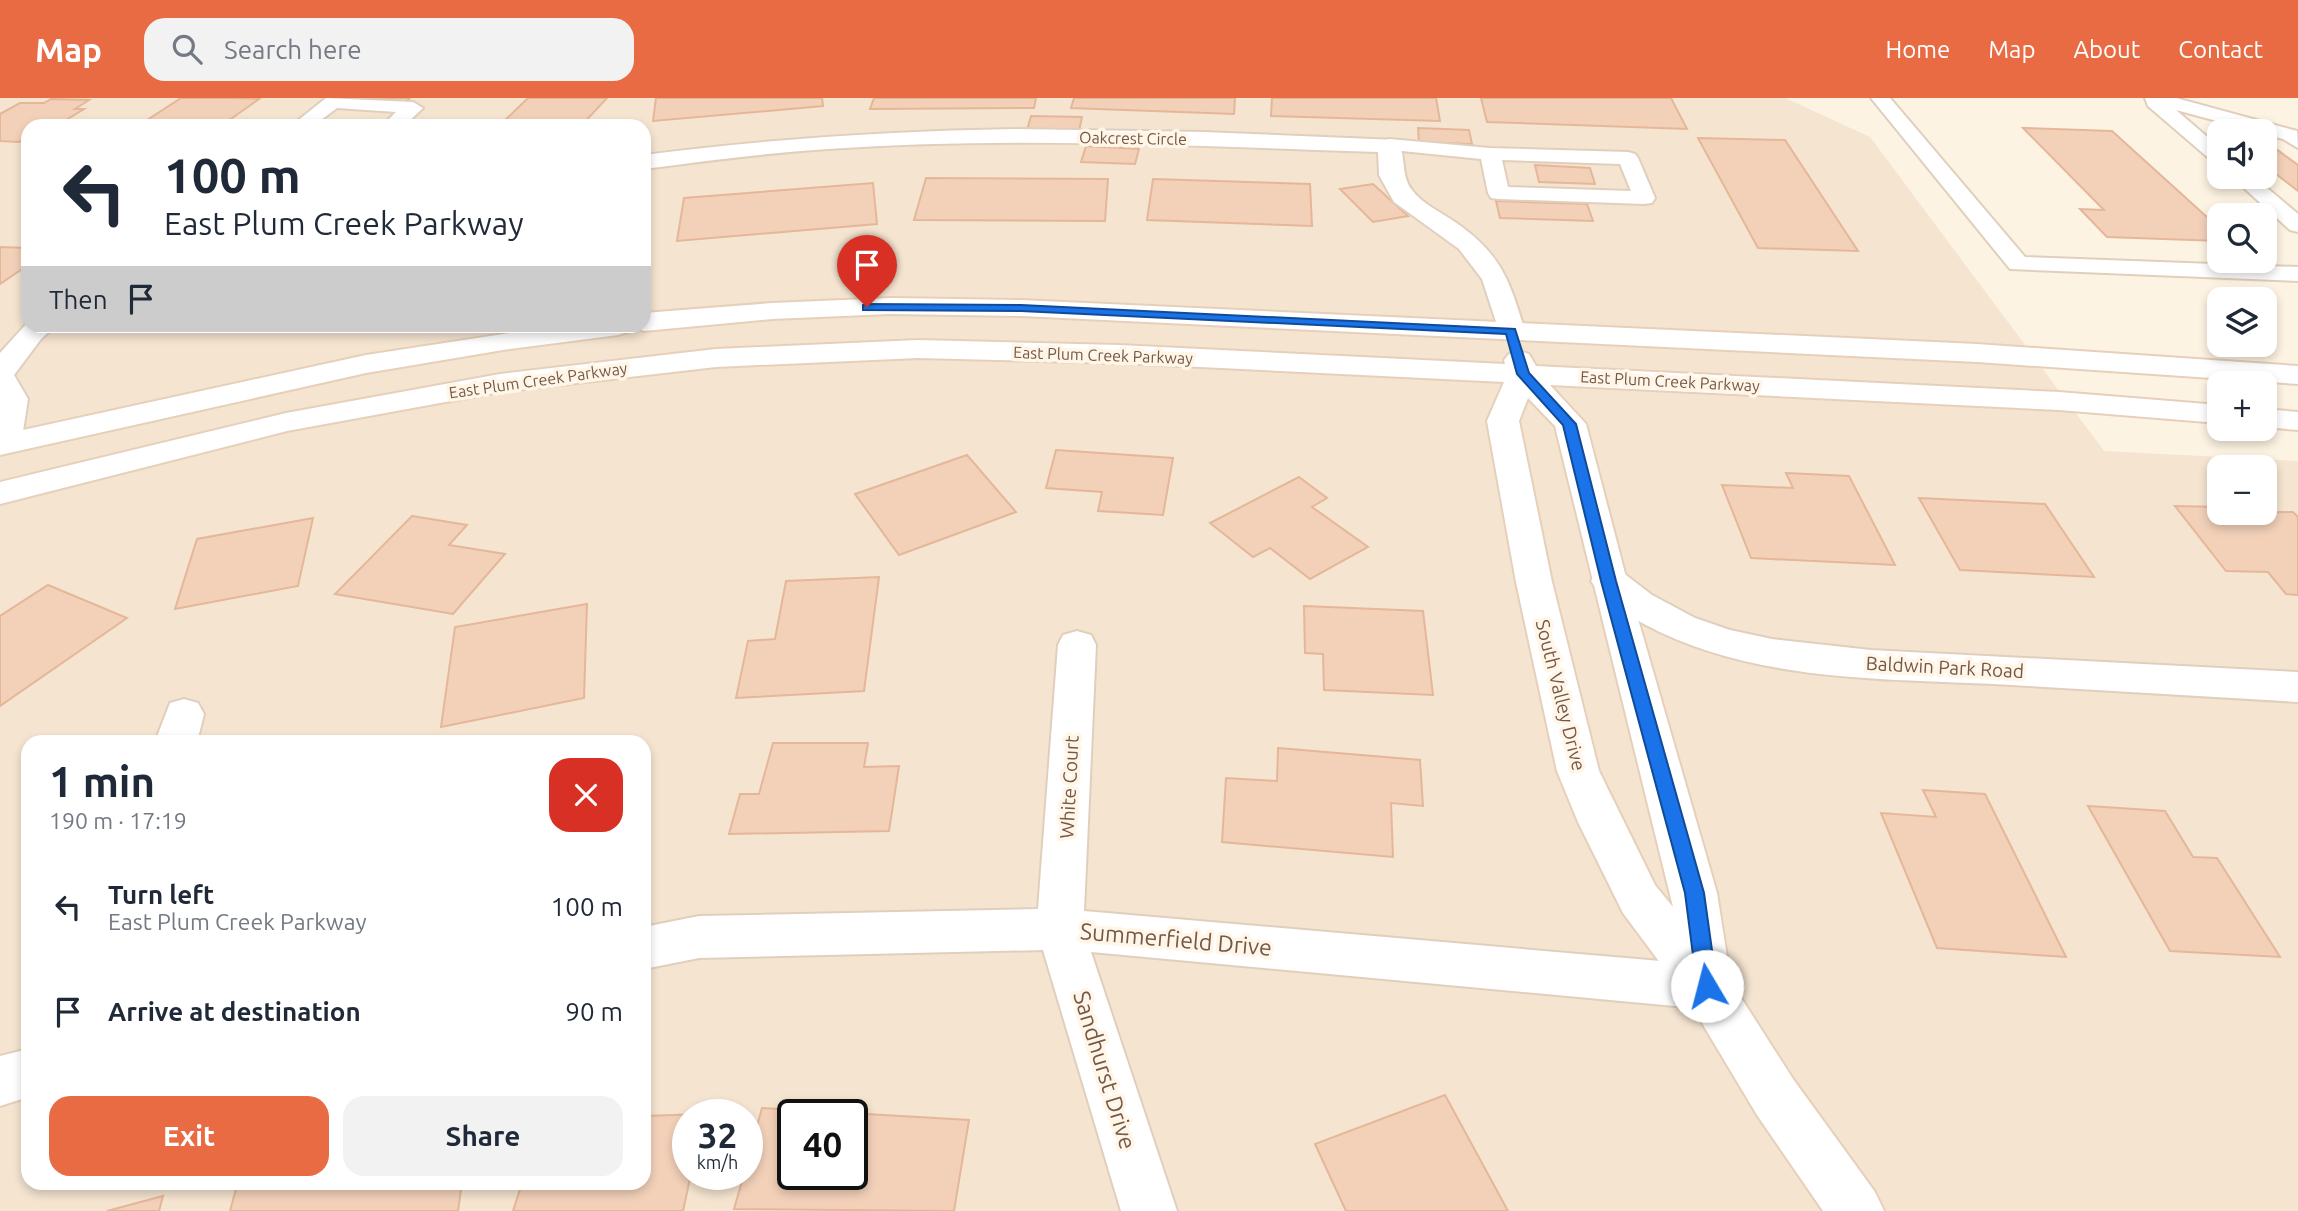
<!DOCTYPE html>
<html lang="en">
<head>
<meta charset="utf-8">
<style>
  :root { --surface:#fff; --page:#f2f2f3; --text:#1f2937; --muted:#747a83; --accent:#e96b44 }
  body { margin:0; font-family:Ubuntu,sans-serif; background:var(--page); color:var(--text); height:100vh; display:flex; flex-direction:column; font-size:26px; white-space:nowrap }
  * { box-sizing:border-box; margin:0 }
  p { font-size:23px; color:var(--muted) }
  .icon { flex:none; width:38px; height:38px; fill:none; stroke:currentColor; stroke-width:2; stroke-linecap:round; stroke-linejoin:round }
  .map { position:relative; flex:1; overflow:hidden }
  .panel { position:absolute; left:21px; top:637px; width:630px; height:455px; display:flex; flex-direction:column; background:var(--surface); border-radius:21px; box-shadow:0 4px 10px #0003 }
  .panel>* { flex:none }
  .top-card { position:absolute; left:21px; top:21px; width:630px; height:214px; border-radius:21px; box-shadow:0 4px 10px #0003; background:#fff; color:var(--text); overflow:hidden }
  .controls { position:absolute; left:2207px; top:21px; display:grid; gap:14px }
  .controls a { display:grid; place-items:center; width:70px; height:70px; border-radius:14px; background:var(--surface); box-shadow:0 4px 10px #0003; font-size:35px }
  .speed { position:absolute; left:672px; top:1001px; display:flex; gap:14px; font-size:35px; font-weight:700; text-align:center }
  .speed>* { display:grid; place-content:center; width:91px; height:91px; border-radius:50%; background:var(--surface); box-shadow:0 4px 10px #0003; line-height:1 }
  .speed small { font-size:18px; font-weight:400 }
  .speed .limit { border:4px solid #111; border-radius:10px; background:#fff; color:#111 }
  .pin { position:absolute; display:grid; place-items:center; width:60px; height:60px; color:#fff; margin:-72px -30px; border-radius:50% 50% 50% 0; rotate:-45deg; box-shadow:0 0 7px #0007 }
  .pin .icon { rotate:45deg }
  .me { position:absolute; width:77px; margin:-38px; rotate:352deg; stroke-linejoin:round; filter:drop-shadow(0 0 5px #0008) }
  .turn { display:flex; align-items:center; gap:24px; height:147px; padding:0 28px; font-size:32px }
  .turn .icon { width:91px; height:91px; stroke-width:2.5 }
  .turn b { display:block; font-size:49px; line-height:60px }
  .then { display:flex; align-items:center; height:66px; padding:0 28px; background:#0003; gap:14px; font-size:26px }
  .round { display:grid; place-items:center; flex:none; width:74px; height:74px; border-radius:21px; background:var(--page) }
  .head { display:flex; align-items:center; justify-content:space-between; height:119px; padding:0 28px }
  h1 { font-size:42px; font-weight:700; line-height:52px }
  .primary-button { display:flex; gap:14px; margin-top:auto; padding:14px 28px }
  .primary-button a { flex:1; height:80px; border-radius:21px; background:var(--accent); color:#fff; font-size:28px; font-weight:700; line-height:80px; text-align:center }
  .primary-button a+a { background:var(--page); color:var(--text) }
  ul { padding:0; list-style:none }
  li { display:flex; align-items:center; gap:21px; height:105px; padding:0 28px }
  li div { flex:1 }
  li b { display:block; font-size:26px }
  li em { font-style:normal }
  header { display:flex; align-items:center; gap:42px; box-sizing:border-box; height:98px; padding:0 35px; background:var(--accent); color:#fff }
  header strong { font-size:33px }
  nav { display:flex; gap:38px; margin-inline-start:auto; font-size:24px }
  .search { width:490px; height:63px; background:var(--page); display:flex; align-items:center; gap:18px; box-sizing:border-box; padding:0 24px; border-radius:21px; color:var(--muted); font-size:26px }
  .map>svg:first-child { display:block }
</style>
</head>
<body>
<header>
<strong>Map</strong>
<div class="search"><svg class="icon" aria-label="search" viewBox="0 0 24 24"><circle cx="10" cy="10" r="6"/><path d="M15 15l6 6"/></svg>Search here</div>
<nav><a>Home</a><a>Map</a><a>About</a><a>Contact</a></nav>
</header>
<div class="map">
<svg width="2298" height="1113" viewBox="0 0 2298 1113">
  <rect width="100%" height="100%" fill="#fdf3e2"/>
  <path fill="#f4e4d0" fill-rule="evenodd" d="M0 0H1785L1870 39 2104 353 2298 363V1113H0ZM28 28H644V228H28ZM2219 369H2264V415H2219ZM28 644H644V1085H28ZM688 1017H747V1076H688ZM793 1017H852V1076H793Z"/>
  <g fill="#f3d1b9" stroke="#e5b799" stroke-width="2" fill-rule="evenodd">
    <path d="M181 0H236L259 1 221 28H138Z"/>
    <path d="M360 0H410L402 7 353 6Z"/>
    <path d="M528 0H607L581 28H499Z"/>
    <path d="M656 0H822L823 8 653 23Z"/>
    <path d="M874 0H1036L1034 10 870 11Z"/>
    <path d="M1074 0H1235L1234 16 1071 10Z"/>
    <path d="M1272 0H1436L1440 23 1271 18Z"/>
    <path d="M1481 0H1671L1687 31 1487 24Z"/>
    <path d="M51 1 89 2 75 11H84L56 28H28V38L19 44 0 43V16L20 5H44Z"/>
    <path d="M1031 18 1082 19 1079 33 1027 32Z"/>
    <path d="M1418 30 1469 32 1472 46 1419 44Z"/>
    <path d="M2023 30 2112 33 2219 130V143L2107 139 2080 111 2104 112Z"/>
    <path d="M1698 40 1785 42 1858 153 1758 150Z"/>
    <path d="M2264 42 2298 67V93L2264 67Z"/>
    <path d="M1086 48 1139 51 1135 66 1081 64Z"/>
    <path d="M1535 67 1590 70 1595 86 1539 84Z"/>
    <path d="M926 80 1108 81 1105 123 914 122Z"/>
    <path d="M1153 81 1310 86 1312 128 1147 122Z"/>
    <path d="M873 85 877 126 677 143 684 100Z"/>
    <path d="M1373 86 1408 118 1373 124 1340 91Z"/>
    <path d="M1496 103 1587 106 1593 123 1500 120Z"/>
    <path d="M0 149 28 150V167L0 186Z"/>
    <path d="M1056 352 1173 360 1163 417 1098 413 1102 394 1046 390Z"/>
    <path d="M967 357 1016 414 899 457 855 396Z"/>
    <path d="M1786 375 1849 378 1895 467 1751 460 1722 387 1793 390Z"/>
    <path d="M1299 379 1327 400 1312 409 1368 449 1310 481 1270 450 1253 459 1210 425Z"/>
    <path d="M1919 400 2045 406 2094 479 1960 472Z"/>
    <path d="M2175 408 2219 409V415L2293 414 2298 419V497L2286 496 2268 474 2226 473Z"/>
    <path d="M412 418 467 427 449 447 505 456 453 516 335 496Z"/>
    <path d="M313 420 298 488 175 511 197 441Z"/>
    <path d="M879 479 864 593 736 600 748 543 775 541 786 483Z"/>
    <path d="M48 487 127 520 0 608V518Z"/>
    <path d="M587 506 584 600 441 629 455 529Z"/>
    <path d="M1304 508 1423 513 1433 597 1324 592 1323 556 1305 555Z"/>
    <path d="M773 645H868L864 669 899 668 889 733 729 736 740 696H759Z"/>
    <path d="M1278 650 1420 662 1423 708 1391 705 1393 759 1222 744 1226 680 1277 683Z"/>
    <path d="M1923 692 1985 696 2066 859 1937 850 1881 715 1936 719Z"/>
    <path d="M2088 708 2165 713 2193 759 2217 760 2280 859 2170 853Z"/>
    <path d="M1445 997 1508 1113H1346L1315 1046Z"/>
    <path d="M762 1010 969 1022 954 1113 734 1111 744 1076H747V1064ZM793 1017H852V1076H793Z"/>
    <path d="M706 1016 688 1017V1076H691L683 1113H513L522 1085H644V1018Z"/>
    <path d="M247 1085H462L458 1113H230L237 1087Z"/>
    <path d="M163 1098 159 1113H107Z"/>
  </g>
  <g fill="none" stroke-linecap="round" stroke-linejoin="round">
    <defs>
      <g id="lane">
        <path d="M326 0 413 4 423 10 404 28H382L396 14 337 10 313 28H291Z"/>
        <path d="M1871 0H1890L2025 159 2298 169V183L2010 171Z"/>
        <path d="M2145 0H2176L2297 33 2298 50 2283 41 2264 36V33H2254L2176 12 2219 49V65L2212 63 2148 8Z"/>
        <path d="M1389 41 1490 50 1628 54 1635 56 1638 60 1655 100 1652 105 1644 106 1499 101 1491 100 1488 95 1481 61 1382 51 1379 47 1382 43ZM1502 62 1620 66 1631 93 1508 89Z"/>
        <path d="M2232 79H2254L2298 116V134L2290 132Z"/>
      </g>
      <g id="street">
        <path d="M1016 31 1203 34 1397 42C1407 57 1400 77 1412 92 1421 105 1442 115 1455 124 1501 156 1509 181 1525 233L1521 239 1511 242 1501 239 1482 181 1459 151 1394 104 1379 77 1378 54C1195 48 1011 38 828 51 766 55 705 63 644 71V57C768 41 891 33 1016 31Z"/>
        <path d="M28 224V228H55L41 241 14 277 28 301 21 346 16 353 0 354V255Z"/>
        <path d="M1609 471 1622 474 1652 497 1695 520 1730 532 1772 541 1871 552 2298 574V604C2203 598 2107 593 2012 587 1889 580 1756 586 1644 526 1624 515 1603 502 1591 483L1596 474Z"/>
        <path d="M1077 533 1091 537 1096 547 1084 813 1707 867 1724 873 1731 889 1724 905 1707 911 1091 854 1177 1113H1121L1043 852 699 860 644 871V829L699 818 1038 811 1058 547 1063 537Z"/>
        <path d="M184 601 198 605 204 616 197 644H155L170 605Z"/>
        <path d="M28 951V999L0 1008V958Z"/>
      </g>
      <g id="secondary">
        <path d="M891 200 1021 202 1977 246 2298 268V286L1977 264 1021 218 891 216 772 221 644 233 632 228H644V215L772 205Z"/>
        <path d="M555 228H632L628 234 618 237 503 252 366 275 0 357V337L366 257Z"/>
        <path d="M918 242 1119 247 1505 266 1504 262 1509 256 1519 253 1529 256 1536 268 2059 294 2219 307V325L2059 312 1550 287 1586 326 1627 483 1717 795 1731 884 1793 981 1875 1094 1884 1113H1823L1757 1017 1690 905 1623 815 1578 724 1557 673 1516 484 1487 323 1504 284 1119 265 918 260 716 269 500 294 287 333 0 406V384L286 315 500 276 716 251ZM1528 300 1555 328 1673 809 1655 787 1599 673 1552 484 1519 323Z"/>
        <path d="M2264 311 2298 314V332L2264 329Z"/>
      </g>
    </defs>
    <use href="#lane" stroke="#e1cfbd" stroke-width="4"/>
    <use href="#street" stroke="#e1cfbd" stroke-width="4"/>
    <use href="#secondary" stroke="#e6d0bb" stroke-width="4"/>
    <use href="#lane" fill="#fff" fill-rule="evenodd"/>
    <use href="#street" fill="#fff" fill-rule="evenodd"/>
    <use href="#secondary" fill="#fff" fill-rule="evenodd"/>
  </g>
  <path fill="#1a73e8" stroke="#114b97" stroke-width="2" d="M867 206 1021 207 1515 231 1529 275 1576 326 1616 483 1704 795 1717 888 1714 895 1707 898 1700 895 1697 888 1685 795 1601 483 1563 327 1517 276 1506 236 1021 213 863 212V207Z"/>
  <g text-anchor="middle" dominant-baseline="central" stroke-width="7" stroke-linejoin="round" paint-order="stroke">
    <g font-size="16" fill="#755848" stroke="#fff6e8">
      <text transform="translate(1133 40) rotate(1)">Oakcrest Circle</text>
      <text transform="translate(1103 257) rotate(2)">East Plum Creek Parkway</text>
      <text transform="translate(538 282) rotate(-8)">East Plum Creek Parkway</text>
      <text transform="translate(1670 283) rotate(3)">East Plum Creek Parkway</text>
    </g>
    <g font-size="19" fill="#755848" stroke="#fff6e8">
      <text transform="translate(1945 569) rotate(3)">Baldwin Park Road</text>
      <text transform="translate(1561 597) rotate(76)">South Valley Drive</text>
      <text transform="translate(1069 689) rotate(-87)">White Court</text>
    </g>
    <g font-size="23" fill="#755848" stroke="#fff6e8">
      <text transform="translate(1176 841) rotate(5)">Summerfield Drive</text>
      <text transform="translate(1105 972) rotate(73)">Sandhurst Drive</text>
    </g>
  </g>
</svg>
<div class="controls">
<a><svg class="icon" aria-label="sound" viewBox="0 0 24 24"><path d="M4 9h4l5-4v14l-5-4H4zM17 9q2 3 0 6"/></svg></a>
<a><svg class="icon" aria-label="search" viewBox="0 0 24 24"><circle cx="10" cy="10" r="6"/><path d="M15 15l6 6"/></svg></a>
<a><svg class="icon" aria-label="layers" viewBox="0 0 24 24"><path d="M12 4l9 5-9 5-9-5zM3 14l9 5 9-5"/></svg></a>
<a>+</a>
<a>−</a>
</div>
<div class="speed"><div>32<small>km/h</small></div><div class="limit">40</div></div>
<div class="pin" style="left:867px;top:209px;background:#d93025"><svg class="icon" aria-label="arrive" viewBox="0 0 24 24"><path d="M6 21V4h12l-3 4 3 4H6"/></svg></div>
<svg class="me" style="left:1707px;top:888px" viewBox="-20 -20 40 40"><circle r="19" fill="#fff"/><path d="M0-13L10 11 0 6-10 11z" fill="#1a73e8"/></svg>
<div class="top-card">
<div class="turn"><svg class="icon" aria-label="left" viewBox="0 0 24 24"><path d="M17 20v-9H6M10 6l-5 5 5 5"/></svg><div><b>100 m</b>East Plum Creek Parkway</div></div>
<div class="then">Then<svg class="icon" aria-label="arrive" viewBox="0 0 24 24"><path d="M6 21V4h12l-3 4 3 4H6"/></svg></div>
</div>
<section class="panel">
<div class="head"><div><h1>1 min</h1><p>190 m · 17:19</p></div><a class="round" style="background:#d93025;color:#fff"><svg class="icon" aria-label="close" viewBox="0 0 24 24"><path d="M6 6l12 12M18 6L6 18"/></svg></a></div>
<ul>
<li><svg class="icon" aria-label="left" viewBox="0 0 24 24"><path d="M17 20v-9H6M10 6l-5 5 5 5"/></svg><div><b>Turn left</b><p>East Plum Creek Parkway</p></div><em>100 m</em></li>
<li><svg class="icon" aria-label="arrive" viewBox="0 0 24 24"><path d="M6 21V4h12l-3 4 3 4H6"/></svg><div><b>Arrive at destination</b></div><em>90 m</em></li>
</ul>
<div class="primary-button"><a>Exit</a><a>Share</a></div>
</section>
</div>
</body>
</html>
